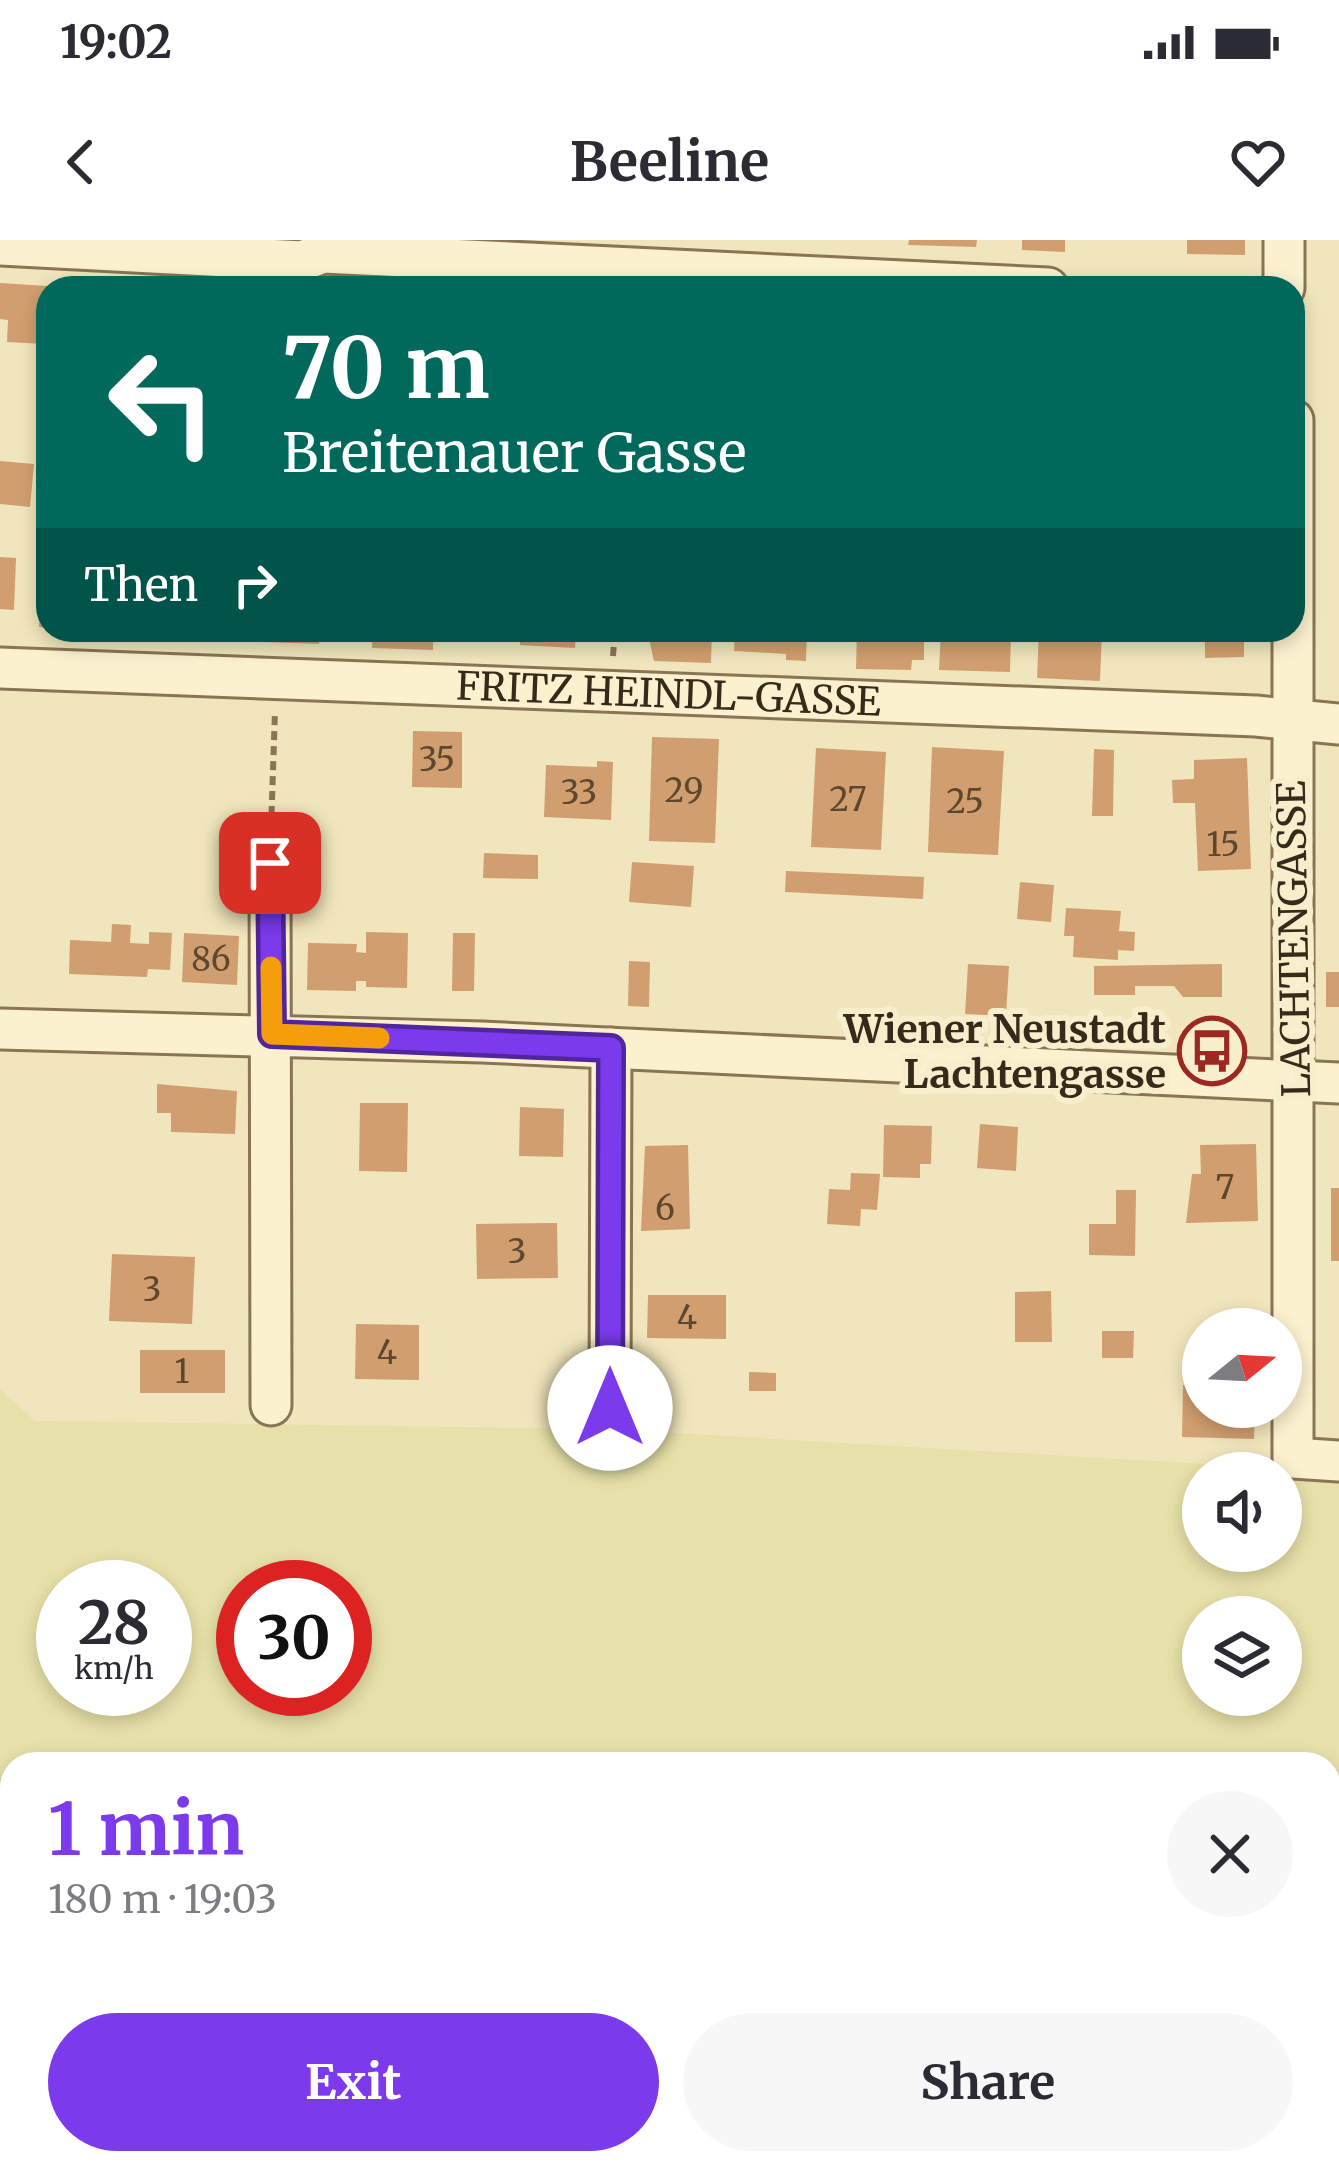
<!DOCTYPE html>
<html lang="en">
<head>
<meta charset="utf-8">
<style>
  :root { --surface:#fff; --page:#f7f7f7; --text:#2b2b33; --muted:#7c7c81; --accent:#7c3aed }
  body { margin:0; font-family:Merriweather,serif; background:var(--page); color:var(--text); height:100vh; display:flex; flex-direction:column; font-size:45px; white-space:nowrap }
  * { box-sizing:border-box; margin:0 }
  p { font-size:39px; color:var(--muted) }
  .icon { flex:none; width:66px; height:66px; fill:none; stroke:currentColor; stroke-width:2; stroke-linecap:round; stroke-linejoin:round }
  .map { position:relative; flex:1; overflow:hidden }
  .side { position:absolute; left:0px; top:1512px; width:1341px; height:423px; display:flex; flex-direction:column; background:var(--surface); border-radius:36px 36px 0 0; box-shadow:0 6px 18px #0003 }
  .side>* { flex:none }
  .top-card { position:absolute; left:36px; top:36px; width:1269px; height:366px; border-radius:36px; box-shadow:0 6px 18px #0003; background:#00695c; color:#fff; overflow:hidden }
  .needle { width:78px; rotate:72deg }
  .controls { position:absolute; left:1182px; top:1068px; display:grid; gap:24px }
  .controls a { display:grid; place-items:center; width:120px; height:120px; border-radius:50%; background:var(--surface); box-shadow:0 6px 18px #0003; font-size:60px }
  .speed { position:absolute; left:36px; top:1320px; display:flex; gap:24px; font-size:60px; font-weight:700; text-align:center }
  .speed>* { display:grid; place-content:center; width:156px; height:156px; border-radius:50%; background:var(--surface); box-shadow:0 6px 18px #0003; line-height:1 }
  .speed small { font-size:30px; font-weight:400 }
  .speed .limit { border:18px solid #d22; background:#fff; color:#111 }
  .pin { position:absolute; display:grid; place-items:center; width:102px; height:102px; color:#fff; margin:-51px; border-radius:24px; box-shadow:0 6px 18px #0006 }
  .me { position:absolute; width:132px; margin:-66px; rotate:0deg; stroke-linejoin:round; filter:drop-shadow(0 0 9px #0008) }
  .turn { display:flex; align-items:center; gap:42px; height:252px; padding:0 48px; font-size:54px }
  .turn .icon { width:156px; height:156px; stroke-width:2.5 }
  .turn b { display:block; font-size:84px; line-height:102px }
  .then { display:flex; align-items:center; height:114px; padding:0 48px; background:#0003; gap:24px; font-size:45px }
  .round { display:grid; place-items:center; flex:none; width:126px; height:126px; border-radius:63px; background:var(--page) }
  .summary { display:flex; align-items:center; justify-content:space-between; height:204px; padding:0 48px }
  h1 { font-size:72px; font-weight:700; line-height:90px; color:var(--accent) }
  .action { display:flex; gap:24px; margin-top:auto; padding:24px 48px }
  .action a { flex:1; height:138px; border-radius:72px; background:var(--accent); color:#fff; font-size:48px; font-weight:700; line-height:138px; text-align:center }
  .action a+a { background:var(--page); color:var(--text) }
  .status { display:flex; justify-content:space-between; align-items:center; height:84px; padding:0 60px; background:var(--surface); direction:ltr }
  .status svg { height:33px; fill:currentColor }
  header { display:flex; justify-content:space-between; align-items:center; height:156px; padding:0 48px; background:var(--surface); font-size:54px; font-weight:700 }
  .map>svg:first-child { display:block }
</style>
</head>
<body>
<div class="status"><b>19:02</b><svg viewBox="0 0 49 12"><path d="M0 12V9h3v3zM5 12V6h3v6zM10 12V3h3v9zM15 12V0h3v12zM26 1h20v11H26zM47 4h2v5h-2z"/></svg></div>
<header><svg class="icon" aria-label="back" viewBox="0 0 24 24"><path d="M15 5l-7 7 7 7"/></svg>Beeline<svg class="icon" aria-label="heart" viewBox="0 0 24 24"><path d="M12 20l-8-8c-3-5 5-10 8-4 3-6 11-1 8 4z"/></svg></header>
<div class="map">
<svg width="1339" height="1934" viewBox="0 0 1339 1934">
  <rect width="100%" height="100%" fill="#f0e5bc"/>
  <path fill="#e7e1a9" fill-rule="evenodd" d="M0 1149 35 1181 605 1189 1339 1232V1934H0ZM1203 1233H1281V1311H1203ZM63 1347H165V1449H63ZM243 1347H345V1449H243ZM1203 1377H1281V1455H1203ZM12 1524H1329V1923H12Z"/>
  <g fill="#d19f6f">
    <path d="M909 0H977L976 7 908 5Z"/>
    <path d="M1022 0H1065V12L1022 10Z"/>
    <path d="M1187 0H1245V15L1187 14Z"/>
    <path d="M0 43 48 46 44 104 7 102 8 80 0 79Z"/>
    <path d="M0 221 34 224 30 267 0 264Z"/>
    <path d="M42 316H48V388L39 387Z"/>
    <path d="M0 317 16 318 14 370 0 369Z"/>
    <path d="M154 390H218L217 402 154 399Z"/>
    <path d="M262 390H319V404L262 402Z"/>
    <path d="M373 390H453V398L433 397V410L372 408Z"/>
    <path d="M521 390H576L575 408 520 405Z"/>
    <path d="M647 390H712L711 423 654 421Z"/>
    <path d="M735 390H807L806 421 786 420V414L734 411Z"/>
    <path d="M857 390H924V420H912L911 430 856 429Z"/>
    <path d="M941 390H1011L1010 432 939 430Z"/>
    <path d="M1039 390H1102L1100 441 1037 438Z"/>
    <path d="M1205 390H1244V417L1205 418Z"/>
    <path d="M413 491 462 492V548L412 547Z"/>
    <path d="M652 497 719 499 715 603 649 601Z"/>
    <path d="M932 507 1004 511 998 615 928 612Z"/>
    <path d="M816 508 886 512 881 610 811 607Z"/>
    <path d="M1094 509 1114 510 1113 576H1092Z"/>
    <path d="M1247 518 1251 629 1198 631 1195 563H1173L1172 540 1194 539V520Z"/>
    <path d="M597 521 613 522 611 580 544 577 546 525 597 527Z"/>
    <path d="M484 613 538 615V639L483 638Z"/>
    <path d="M632 622 694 626 691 667 629 662Z"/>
    <path d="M786 631 924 637 923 659 785 652Z"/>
    <path d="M1020 642 1054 645 1051 682 1017 679Z"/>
    <path d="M1066 668 1121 671 1119 691 1135 692 1134 711 1118 710V720L1073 717 1074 696H1064Z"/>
    <path d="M112 684 131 685 130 703 149 704V692L172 693 170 730 148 729 147 737 69 734 70 700 111 702Z"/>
    <path d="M366 692 408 693 407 748 366 747V741H356V751L307 750 308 703 357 704 356 712 366 713Z"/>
    <path d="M184 693 239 696 237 745 182 742Z"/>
    <path d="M453 693H475L474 751H452Z"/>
    <path d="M629 721 650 722 649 767 628 766Z"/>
    <path d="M968 724 1009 726 1006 776 965 774Z"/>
    <path d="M1222 724V757H1183L1174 746H1135V755H1094V726Z"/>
    <rect x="1326" y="732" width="13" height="35"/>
    <path d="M157 844 237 851 235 894 171 892V873H157Z"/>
    <path d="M360 863H408L407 932 359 931Z"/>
    <path d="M520 867 564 869 563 917 519 916Z"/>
    <path d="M980 884 1018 887 1016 931 977 928Z"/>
    <path d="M884 885 932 886 931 924H920V938L883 937Z"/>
    <path d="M1256 904 1258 981 1186 983 1192 934H1201L1200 905Z"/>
    <path d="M688 905 690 989 641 991 645 906Z"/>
    <path d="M851 933 880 934 877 970 861 969 860 986 827 984 829 949 850 950Z"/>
    <rect x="1331" y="948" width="8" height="73"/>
    <path d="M1116 950H1136L1135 1016 1089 1015V984H1116Z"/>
    <path d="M557 983 558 1038 477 1039 476 984Z"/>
    <path d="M112 1014 195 1017 192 1084 109 1081Z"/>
    <path d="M1051 1051 1052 1102H1015V1052Z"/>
    <path d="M648 1055H726V1099L647 1098Z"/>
    <path d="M356 1084 419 1085V1140L355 1139Z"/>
    <path d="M1102 1091H1134L1133 1118H1102Z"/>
    <rect x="140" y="1110" width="85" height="43"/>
    <path d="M749 1132 776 1133V1151H749Z"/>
    <path d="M1183 1145H1203V1167H1255L1254 1199 1182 1197Z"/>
  </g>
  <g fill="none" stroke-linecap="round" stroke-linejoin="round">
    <defs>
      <g id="minor">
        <path d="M1284 0V48"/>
        <path d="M0 5 302 21 323 13 1048 48"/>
        <path d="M1293 180V1218L1339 1221"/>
        <path id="s1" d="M0 428 1256 476 1339 484"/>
        <path d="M270 623 271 1165"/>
        <path d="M0 789 482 802 1339 843"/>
        <path d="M610 1168 611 808"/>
      </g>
    </defs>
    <use href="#minor" stroke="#897454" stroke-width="45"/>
    <g stroke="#897454" stroke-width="6" stroke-dasharray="9 6" stroke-linecap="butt">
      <path d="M613 416 615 390"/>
      <path d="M271 590 275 471"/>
      <path d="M1329 1864 1339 1863"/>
      <path d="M555 1934 704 1923"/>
    </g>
    <use href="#minor" stroke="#fbf1cf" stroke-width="39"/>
  </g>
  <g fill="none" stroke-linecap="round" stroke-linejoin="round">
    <defs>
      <path id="route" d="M270 623 272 794 611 808 610 1168"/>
    </defs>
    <use href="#route" stroke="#51269a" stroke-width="30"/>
    <use href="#route" stroke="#7c3aed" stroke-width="21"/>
    <path stroke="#f59e0b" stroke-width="21" d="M271 727 272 794 379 798"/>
  </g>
  <defs>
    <symbol id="bus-ring" viewBox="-11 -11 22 22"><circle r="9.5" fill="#f7eecc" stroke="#9c2921" stroke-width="1.5"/><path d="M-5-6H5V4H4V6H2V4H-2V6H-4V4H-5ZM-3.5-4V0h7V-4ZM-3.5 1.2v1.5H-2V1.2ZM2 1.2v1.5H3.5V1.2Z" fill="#9c2921"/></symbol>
  </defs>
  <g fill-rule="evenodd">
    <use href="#bus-ring" x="1174" y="773" width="76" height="76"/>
  </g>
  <g text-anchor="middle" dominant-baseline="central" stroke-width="12" stroke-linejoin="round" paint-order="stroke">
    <g font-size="33" fill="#5e472f">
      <text x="437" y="519">35</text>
      <text x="684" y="550">29</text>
      <text x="579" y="552">33</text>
      <text x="848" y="559">27</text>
      <text x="965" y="561">25</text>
      <text x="1223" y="604">15</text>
      <text x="211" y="719">86</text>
      <text x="1225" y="947">7</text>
      <text x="665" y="968">6</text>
      <text x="517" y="1011">3</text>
      <text x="152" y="1049">3</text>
      <text x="687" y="1077">4</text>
      <text x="387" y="1112">4</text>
      <text x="182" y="1131">1</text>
    </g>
    <g font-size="39" fill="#372a1a" stroke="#f7eecc">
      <text stroke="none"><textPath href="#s1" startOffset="669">FRITZ HEINDL-GASSE</textPath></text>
      <text transform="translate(1294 699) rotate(-91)">LACHTENGASSE</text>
    </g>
    <g font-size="39" font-weight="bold" fill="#372a1a" stroke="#f7eecc" text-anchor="end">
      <text x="1166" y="789">Wiener Neustadt<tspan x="1166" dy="45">Lachtengasse</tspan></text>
    </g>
  </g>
</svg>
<div class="controls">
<a><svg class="needle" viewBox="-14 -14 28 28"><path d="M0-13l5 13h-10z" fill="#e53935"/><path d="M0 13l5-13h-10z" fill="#7c7c81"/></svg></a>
<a><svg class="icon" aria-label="sound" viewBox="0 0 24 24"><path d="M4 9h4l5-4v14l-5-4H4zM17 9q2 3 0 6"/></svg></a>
<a><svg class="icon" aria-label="layers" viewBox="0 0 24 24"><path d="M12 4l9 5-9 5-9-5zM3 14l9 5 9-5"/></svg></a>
</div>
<div class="speed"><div>28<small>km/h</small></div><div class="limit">30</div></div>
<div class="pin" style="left:270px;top:623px;background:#d93025"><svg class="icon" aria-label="arrive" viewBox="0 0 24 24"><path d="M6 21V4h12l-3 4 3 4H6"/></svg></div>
<svg class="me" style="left:610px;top:1168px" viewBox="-20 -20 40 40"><circle r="19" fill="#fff"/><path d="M0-13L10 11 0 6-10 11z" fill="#7c3aed"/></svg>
<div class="top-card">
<div class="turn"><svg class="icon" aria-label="left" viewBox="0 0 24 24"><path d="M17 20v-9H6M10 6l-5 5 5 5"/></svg><div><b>70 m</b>Breitenauer Gasse</div></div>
<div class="then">Then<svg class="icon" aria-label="right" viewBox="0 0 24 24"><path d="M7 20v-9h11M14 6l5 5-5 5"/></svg></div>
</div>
<section class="side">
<div class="summary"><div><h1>1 min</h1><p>180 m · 19:03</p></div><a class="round"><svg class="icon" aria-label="close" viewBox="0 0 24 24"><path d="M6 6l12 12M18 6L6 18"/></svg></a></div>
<div class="action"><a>Exit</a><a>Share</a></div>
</section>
</div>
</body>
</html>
